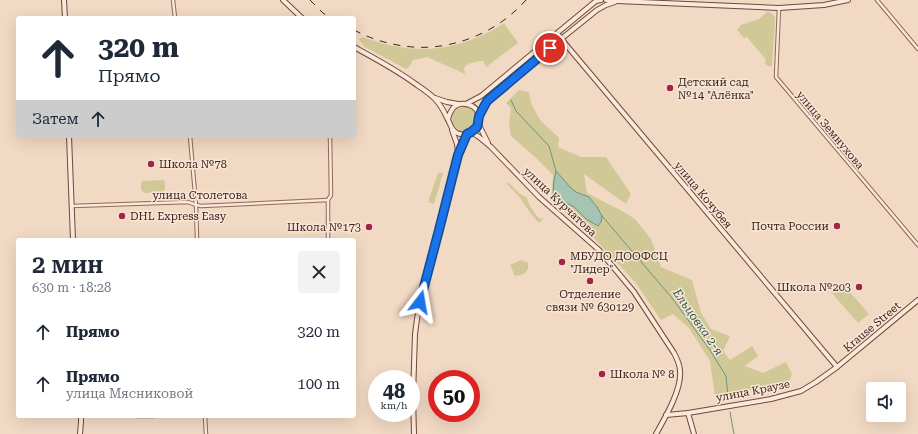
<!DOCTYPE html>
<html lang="ru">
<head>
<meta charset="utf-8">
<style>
  :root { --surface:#fff; --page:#f2f2f3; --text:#1f2937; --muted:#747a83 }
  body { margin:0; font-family:"Roboto Serif",serif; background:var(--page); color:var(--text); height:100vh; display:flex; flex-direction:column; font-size:15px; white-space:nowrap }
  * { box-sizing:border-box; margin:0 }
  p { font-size:13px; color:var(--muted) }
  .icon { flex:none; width:22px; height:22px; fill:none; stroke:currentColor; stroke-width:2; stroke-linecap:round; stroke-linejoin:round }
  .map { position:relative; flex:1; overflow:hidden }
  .side { position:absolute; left:16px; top:238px; width:340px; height:180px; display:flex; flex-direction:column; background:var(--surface); border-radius:4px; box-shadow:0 4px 16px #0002 }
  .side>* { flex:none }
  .top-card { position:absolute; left:16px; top:16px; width:340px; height:122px; border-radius:4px; box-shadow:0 4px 16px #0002; background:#fff; color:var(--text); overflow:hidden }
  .tools { position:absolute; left:866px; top:382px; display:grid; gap:8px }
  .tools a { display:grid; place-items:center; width:40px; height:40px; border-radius:4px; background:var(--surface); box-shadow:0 4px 16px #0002; font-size:20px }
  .speed { position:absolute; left:368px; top:370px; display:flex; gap:8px; font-size:20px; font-weight:700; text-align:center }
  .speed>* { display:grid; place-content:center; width:52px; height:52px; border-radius:50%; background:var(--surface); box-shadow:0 4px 16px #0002; line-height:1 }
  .speed small { font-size:10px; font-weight:400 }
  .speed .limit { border:6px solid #d22; background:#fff; color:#111 }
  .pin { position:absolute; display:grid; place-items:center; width:34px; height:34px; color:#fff; margin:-17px; border:2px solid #fff; border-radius:50%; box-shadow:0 1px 4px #0007 }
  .me { position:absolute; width:44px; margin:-22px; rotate:14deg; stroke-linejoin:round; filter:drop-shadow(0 0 3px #0008) }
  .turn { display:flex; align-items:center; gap:14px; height:84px; padding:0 16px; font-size:18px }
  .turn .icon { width:52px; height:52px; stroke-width:2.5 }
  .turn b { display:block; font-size:28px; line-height:34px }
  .then { display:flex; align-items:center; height:38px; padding:0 16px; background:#0003; gap:8px; font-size:15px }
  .round { display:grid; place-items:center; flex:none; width:42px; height:42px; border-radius:4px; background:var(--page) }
  .head { display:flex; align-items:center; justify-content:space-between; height:68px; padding:0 16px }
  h1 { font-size:24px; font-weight:600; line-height:30px }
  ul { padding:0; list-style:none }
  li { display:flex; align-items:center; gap:12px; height:52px; padding:0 16px }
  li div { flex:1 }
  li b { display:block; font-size:15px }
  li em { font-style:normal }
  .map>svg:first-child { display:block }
</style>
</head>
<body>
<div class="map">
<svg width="918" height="434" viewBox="0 0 918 434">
  <rect width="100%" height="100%" fill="#f1d9c4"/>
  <g fill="#d0c997">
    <path d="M767 12 771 13 774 16 775 19 772 66C768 67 767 66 765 63L766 60 747 37 744 38 737 30 741 25 759 19Z"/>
    <path d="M504 23 518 43 486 67 483 61C476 61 468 63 464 68L465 74 427 57 413 60 409 67 406 69 365 47 359 39 363 37C406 53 443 54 485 34 492 31 498 27 504 23Z"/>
    <path d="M519 90 529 92 531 103 540 120 559 138 558 147 581 157H606L631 194 626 204 584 174 587 193 622 211 635 219 651 239 661 267 692 280 701 313 711 329 730 336 723 351 730 360 752 346 758 356 745 366 763 373 786 362 792 374 788 383 715 396 710 361 689 328 673 314 661 320 635 282 590 234 551 200 553 175 534 156 511 136 509 125 511 108 506 103Z"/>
    <circle cx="464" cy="119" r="12"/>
    <path d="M438 173H443L434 204 428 202Z"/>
    <path d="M163 180 165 181V189L163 192 144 193 141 190V183L143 181Z"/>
    <path d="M508 182 519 193 527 198C529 206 534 213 540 219L544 218 539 223 531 214 521 199 507 184Z"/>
    <path d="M521 260 528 263V269L524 274 515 276 510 265Z"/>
    <path d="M842 283 869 314 858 323 831 292Z"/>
  </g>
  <path fill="#a6c4b4" stroke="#6c9380" d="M556 171 570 187 576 192 589 197 597 207 602 216 601 222 598 226 586 219 574 207 553 196 554 181Z"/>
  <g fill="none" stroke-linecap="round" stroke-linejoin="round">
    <g stroke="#6c9380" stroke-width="1">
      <path d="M511 100 516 111 549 146 556 171"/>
      <path d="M602 216 672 298 710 350 726 376 728 396"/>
      <path d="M730 412 734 434"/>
    </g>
    <defs>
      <g id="street">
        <path d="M173 0 175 18"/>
        <path d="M877 0 918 49"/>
        <path d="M779 8 776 77 918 245"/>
        <path d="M190 136 196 205 197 240"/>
        <path d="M72 206 188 202 196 205 201 206 328 200"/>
        <path d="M328 240V200L331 195 330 136"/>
        <path d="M136 416H154"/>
        <path d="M205 416 206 434"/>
      </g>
      <g id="secondary">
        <path d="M64 0 65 18"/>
        <path d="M283 0 302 18"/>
        <path d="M606 0 617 1 779 8 824 5 848 0"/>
        <path d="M557 34 837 367"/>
        <path d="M354 47C376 59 397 70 417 85 423 89 429 93 434 98 439 103 444 111 447 118 451 124 450 129 457 133 468 138 481 128 479 116 477 104 461 100 453 108 450 112 449 115 448 119"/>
        <path d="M435 98 447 102 458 104"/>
        <path d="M466 104 481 96 596 1 601 0"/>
        <path d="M479 116 487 101 561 39 597 10 606 5 615 2"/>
        <path d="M478 123 488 143"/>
        <path d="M452 130 457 144 458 152"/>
        <path d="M471 132 479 137 491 147 539 197 599 250 634 292 674 353C677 359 680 364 680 371 682 389 665 418 656 434"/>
        <path d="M69 136 73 240"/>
        <path d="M688 413 694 434"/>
        <path d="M666 415 688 413 771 399 801 391 816 382 837 367 918 300"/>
        <path d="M80 434 81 422V416"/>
        <path d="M414 434 413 396 415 334 417 319 420 302 439 230 458 155 467 134"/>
      </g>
    </defs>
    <use href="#street" stroke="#8d6859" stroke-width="4.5"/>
    <use href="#secondary" stroke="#6f493c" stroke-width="6"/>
    <use href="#street" stroke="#fbe8d9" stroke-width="2.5"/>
    <use href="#secondary" stroke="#fbe8d9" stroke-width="4"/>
    <g stroke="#3d251e" stroke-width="1" stroke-dasharray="7 7" stroke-linecap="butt">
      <path d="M310 0 323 13 331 18"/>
      <path d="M354 30C369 38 387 44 404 46 442 52 486 38 515 11 519 8 522 4 526 0"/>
    </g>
  </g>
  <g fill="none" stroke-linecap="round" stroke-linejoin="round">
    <defs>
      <path id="route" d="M420 302 439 230 458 155 467 134 471 132 477 127 478 123 479 116 487 101 550 48"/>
    </defs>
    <use href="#route" stroke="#114b97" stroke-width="10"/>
    <use href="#route" stroke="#1a73e8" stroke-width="7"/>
  </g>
  <g fill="#a12544" stroke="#f8e5d5" stroke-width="1.5">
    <circle cx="670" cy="88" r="4"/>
    <circle cx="151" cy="164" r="4"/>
    <circle cx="122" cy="216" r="4"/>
    <circle cx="837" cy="226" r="4"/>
    <circle cx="369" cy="227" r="4"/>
    <circle cx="562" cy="262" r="4"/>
    <circle cx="590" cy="281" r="4"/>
    <circle cx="859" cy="287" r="4"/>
    <circle cx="602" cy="374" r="4"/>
  </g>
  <g text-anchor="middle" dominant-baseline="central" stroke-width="3" stroke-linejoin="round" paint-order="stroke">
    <g font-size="11" fill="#3d251e" stroke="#f8e5d5" text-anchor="start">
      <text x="678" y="82">Детский сад<tspan x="678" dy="13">№14 "Алёнка"</tspan></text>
      <text x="159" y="164">Школа №78</text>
      <text x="130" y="216">DHL Express Easy</text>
      <text x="829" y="226" text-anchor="end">Почта России</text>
      <text x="361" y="227" text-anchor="end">Школа №173</text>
      <text x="570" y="256">МБУДО ДООФСЦ<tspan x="570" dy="13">"Лидер"</tspan></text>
      <text x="851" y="287" text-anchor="end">Школа №203</text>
      <text x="590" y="294" text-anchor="middle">Отделение<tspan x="590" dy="13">связи № 630129</tspan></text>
      <text x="610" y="374">Школа № 8</text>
    </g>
    <g font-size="11" fill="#3d251e" stroke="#f8e5d5">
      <text transform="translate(830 130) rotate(50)">улица Земнухова</text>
      <text x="200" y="195">улица Столетова</text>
      <text transform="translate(703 195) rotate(50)">улица Кочубея</text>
      <text transform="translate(560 202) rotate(43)">улица Курчатова</text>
      <text transform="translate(872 327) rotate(-40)">Krause Street</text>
      <text transform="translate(753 391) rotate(-11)">улица Краузе</text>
    </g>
    <g font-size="12" font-style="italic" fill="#2c5d4e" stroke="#f8e5d5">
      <text transform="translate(698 322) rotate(55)">Ельцовка 2-я</text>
    </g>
  </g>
</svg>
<div class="tools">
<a><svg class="icon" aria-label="sound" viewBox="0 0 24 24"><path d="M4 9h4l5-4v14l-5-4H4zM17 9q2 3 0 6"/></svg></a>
</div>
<div class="speed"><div>48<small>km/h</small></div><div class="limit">50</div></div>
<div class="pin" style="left:550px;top:48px;background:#d93025"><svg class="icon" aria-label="arrive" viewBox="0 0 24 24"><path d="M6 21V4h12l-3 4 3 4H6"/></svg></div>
<svg class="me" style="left:420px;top:302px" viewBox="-20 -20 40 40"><path d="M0-17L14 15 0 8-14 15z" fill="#1a73e8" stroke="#fff" stroke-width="4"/></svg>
<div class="top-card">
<div class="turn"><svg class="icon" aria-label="ahead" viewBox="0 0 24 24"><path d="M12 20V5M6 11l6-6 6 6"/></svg><div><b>320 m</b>Прямо</div></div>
<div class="then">Затем<svg class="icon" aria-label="ahead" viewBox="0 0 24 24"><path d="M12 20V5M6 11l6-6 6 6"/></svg></div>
</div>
<section class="side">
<div class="head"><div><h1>2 мин</h1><p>630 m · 18:28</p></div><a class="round"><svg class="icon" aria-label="close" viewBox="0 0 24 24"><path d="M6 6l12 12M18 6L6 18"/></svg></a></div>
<ul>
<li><svg class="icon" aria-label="ahead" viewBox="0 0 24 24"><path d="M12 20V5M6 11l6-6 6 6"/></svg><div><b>Прямо</b></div><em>320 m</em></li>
<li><svg class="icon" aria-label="ahead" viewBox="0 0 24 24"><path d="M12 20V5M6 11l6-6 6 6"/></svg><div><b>Прямо</b><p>улица Мясниковой</p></div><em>100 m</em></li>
</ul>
</section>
</div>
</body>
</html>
